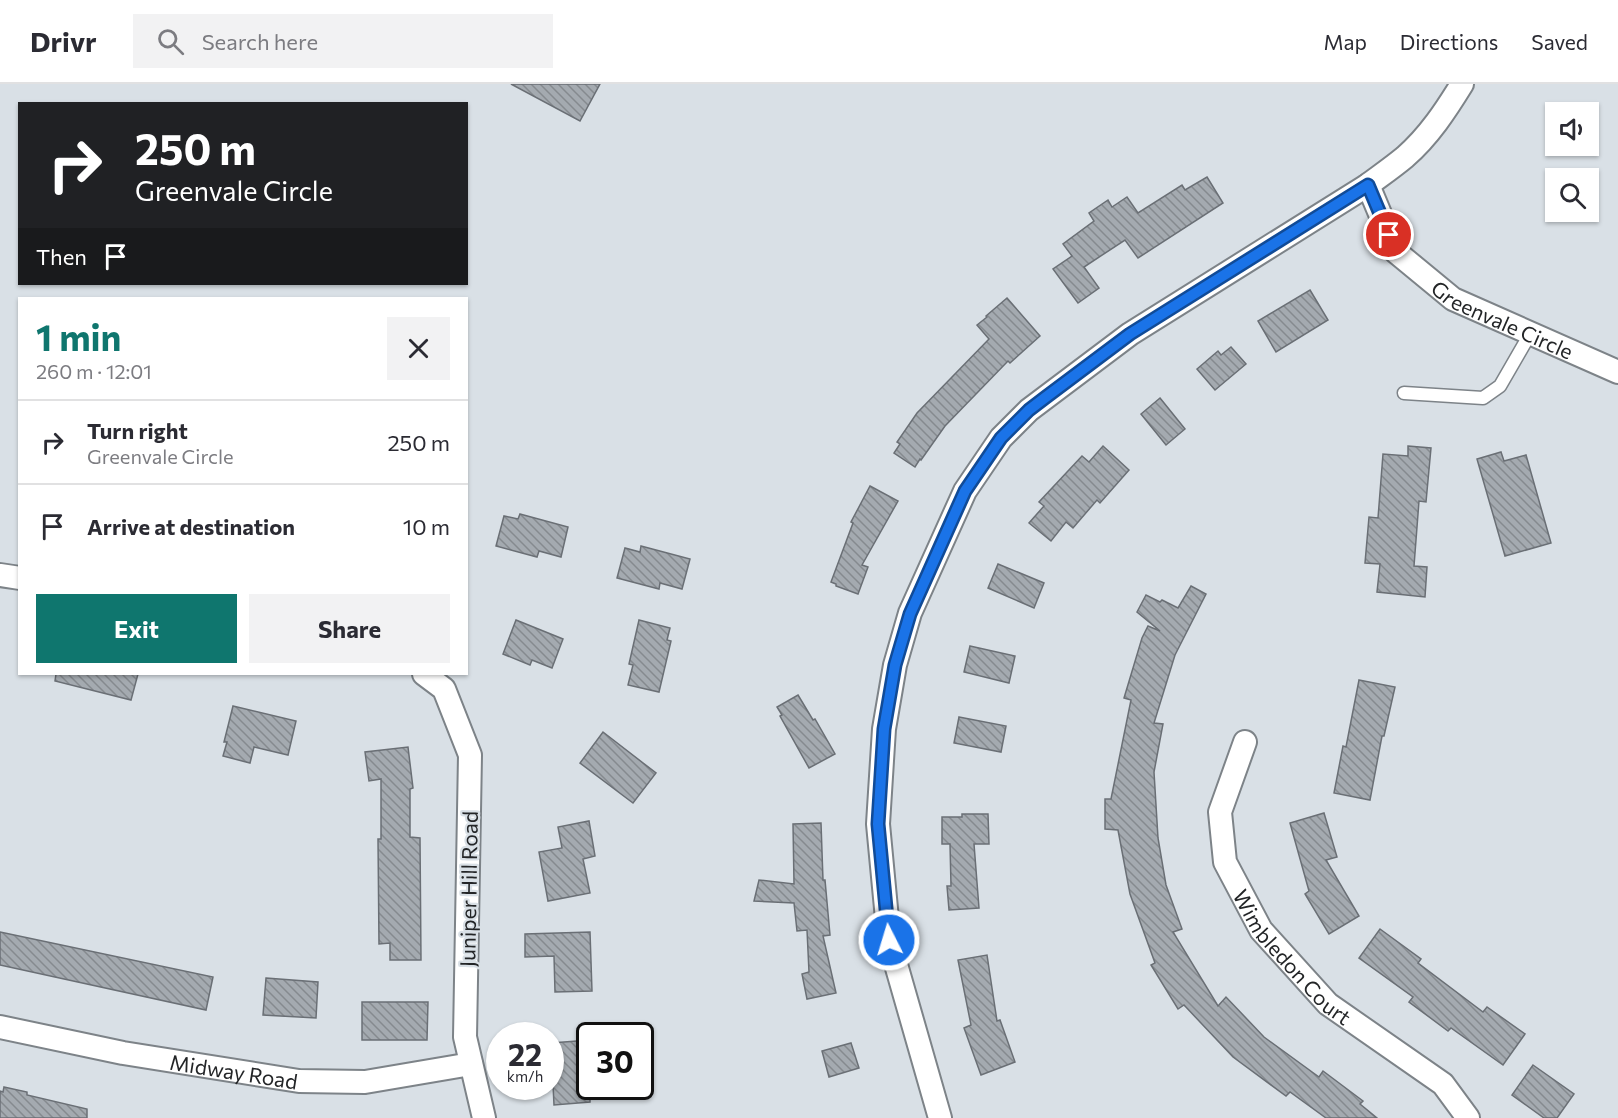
<!DOCTYPE html>
<html lang="en">
<head>
<meta charset="utf-8">
<style>
  :root { --surface:#fff; --page:#f2f2f3; --text:#2b2b33; --muted:#7c7c81; --line:#e1e1e2; --accent:#0f766e }
  body { margin:0; font-family:Commissioner,sans-serif; background:var(--page); color:var(--text); height:100vh; display:flex; flex-direction:column; font-size:22px; white-space:nowrap }
  * { box-sizing:border-box; margin:0 }
  p { font-size:20px; color:var(--muted) }
  .icon { flex:none; width:33px; height:33px; fill:none; stroke:currentColor; stroke-width:2; stroke-linecap:round; stroke-linejoin:round }
  .map { position:relative; flex:1; overflow:hidden }
  .side { position:absolute; left:18px; top:213px; width:450px; height:378px; display:flex; flex-direction:column; background:var(--surface); border-radius:0px; box-shadow:0 2px 4px #0004 }
  .side>* { flex:none }
  .hud { position:absolute; left:18px; top:18px; width:450px; height:183px; border-radius:0px; box-shadow:0 2px 4px #0004; background:#202124; color:#fff; overflow:hidden }
  .tools { position:absolute; left:1545px; top:18px; display:grid; gap:12px }
  .tools a { display:grid; place-items:center; width:54px; height:54px; border-radius:0px; background:var(--surface); box-shadow:0 2px 4px #0004; font-size:30px }
  .speed { position:absolute; left:486px; top:938px; display:flex; gap:12px; font-size:30px; font-weight:700; text-align:center }
  .speed>* { display:grid; place-content:center; width:78px; height:78px; border-radius:50%; background:var(--surface); box-shadow:0 2px 4px #0004; line-height:1 }
  .speed small { font-size:15px; font-weight:400 }
  .speed .limit { border:3px solid #111; border-radius:9px; background:#fff; color:#111 }
  .pin { position:absolute; display:grid; place-items:center; width:51px; height:51px; color:#fff; margin:-26px; border:3px solid #fff; border-radius:50%; box-shadow:0 2px 6px #0007 }
  .me { position:absolute; width:66px; margin:-33px; rotate:355deg; stroke-linejoin:round; filter:drop-shadow(0 0 4px #0008) }
  .turn { display:flex; align-items:center; gap:21px; height:126px; padding:0 18px; font-size:27px }
  .turn .icon { width:78px; height:78px; stroke-width:2.5 }
  .turn b { display:block; font-size:42px; line-height:51px }
  .then { display:flex; align-items:center; height:57px; padding:0 18px; background:#0003; gap:12px; font-size:22px }
  .round { display:grid; place-items:center; flex:none; width:63px; height:63px; border-radius:0px; background:var(--page) }
  .summary { display:flex; align-items:center; justify-content:space-between; height:102px; padding:0 18px }
  h1 { font-size:36px; font-weight:700; line-height:45px; color:var(--accent) }
  .cta { display:flex; gap:12px; margin-top:auto; padding:12px 18px }
  .cta a { flex:1; height:69px; border-radius:0px; background:var(--accent); color:#fff; font-size:24px; font-weight:700; line-height:69px; text-align:center }
  .cta a+a { background:var(--page); color:var(--text) }
  ul { padding:0; list-style:none }
  li { display:flex; align-items:center; gap:18px; height:84px; padding:0 18px; border-top:2px solid var(--line) }
  li div { flex:1 }
  li b { display:block; font-size:22px }
  li em { font-style:normal }
  header { display:flex; align-items:center; gap:36px; box-sizing:border-box; height:84px; padding:0 30px; background:var(--surface); border-bottom:2px solid var(--line) }
  header strong { font-size:28px }
  nav { display:flex; gap:33px; margin-inline-start:auto; font-size:21px }
  .search { width:420px; height:54px; background:var(--page); display:flex; align-items:center; gap:15px; box-sizing:border-box; padding:0 21px; border-radius:0px; color:var(--muted); font-size:22px }
  .map>svg:first-child { display:block }
</style>
</head>
<body>
<header>
<strong>Drivr</strong>
<div class="search"><svg class="icon" aria-label="search" viewBox="0 0 24 24"><circle cx="10" cy="10" r="6"/><path d="M15 15l6 6"/></svg>Search here</div>
<nav><a>Map</a><a>Directions</a><a>Saved</a></nav>
</header>
<div class="map">
<svg width="1618" height="1034" viewBox="0 0 1618 1034">
  <defs>
    <pattern id="building-back-hatch" width="6" height="6" patternUnits="userSpaceOnUse" patternTransform="scale(1.5)"><rect width="6" height="6" fill="#a4aab0"/><path d="M-1 5l2 2M0 0l6 6M5-1l2 2" fill="none" stroke="#858a8f"/></pattern>
  </defs>
  <rect width="100%" height="100%" fill="#d9e0e6"/>
  <g fill="url(#building-back-hatch)" stroke="#6a6f75" stroke-width="1.5">
    <path d="M511 0H600L580 37Z"/>
    <path d="M1207 93 1223 119 1138 174 1125 156 1084 183 1099 204 1078 219 1053 185 1072 172 1063 160 1094 137 1089 129 1108 116 1112 123 1127 113 1138 129 1182 101 1185 106Z"/>
    <path d="M1310 206 1328 236 1276 268 1258 237Z"/>
    <path d="M1007 214 1040 252 1010 279 1008 277 945 342 921 376 920 375 915 383 894 369 900 360 897 358 917 329 989 255 977 241 987 233 986 232Z"/>
    <path d="M1231 263 1246 280 1215 306 1197 285 1218 267 1221 271Z"/>
    <path d="M1160 314 1185 345 1166 361 1141 330Z"/>
    <path d="M1103 362 1129 386 1100 419 1097 416 1073 444 1066 438 1051 457 1029 439 1044 422 1039 418 1082 372 1089 378Z"/>
    <path d="M1408 362 1431 364 1426 418 1419 417 1414 482 1427 483 1425 513 1377 508 1380 480 1365 479 1369 433 1378 434 1383 370 1408 372Z"/>
    <path d="M1501 368 1504 377 1526 371 1551 459 1505 472 1477 375Z"/>
    <path d="M870 402 898 417 862 481 868 483 858 510 836 502V500L831 498 853 439 851 438Z"/>
    <path d="M520 430 568 443 561 473 539 467 537 473 496 462 504 432 518 435Z"/>
    <path d="M641 462 690 475 682 505 660 499 659 505 617 494 625 464 640 468Z"/>
    <path d="M998 480 1044 499 1034 524 988 504Z"/>
    <path d="M1191 502 1206 510 1175 571 1154 639 1163 640 1154 688 1158 754 1166 801 1182 845 1173 848 1218 922 1226 913 1264 953 1319 993 1323 987 1363 1017 1360 1020 1377 1034H1326L1290 1008 1286 1012 1233 973 1184 921 1178 925 1151 881 1155 879 1130 810 1118 746 1105 745V715H1111L1131 616 1124 614 1142 554 1148 542 1160 547 1137 528 1146 511 1160 518 1162 516 1178 524Z"/>
    <path d="M516 536 563 555 552 584 532 576 530 581 503 570Z"/>
    <path d="M639 536 670 544 667 556 671 557 659 608 628 601 633 581 629 580Z"/>
    <path d="M970 562 1015 572 1009 599 964 588Z"/>
    <path d="M56 590H138L131 616 55 597Z"/>
    <path d="M1359 596 1395 603 1384 652H1382L1370 716 1334 709 1343 662 1346 663Z"/>
    <path d="M798 611 813 636 815 635 835 670 809 684 780 632 782 631 777 623Z"/>
    <path d="M233 622 296 637 288 671 254 663 250 679 223 672 227 658H224Z"/>
    <path d="M959 633 1006 642 1001 668 954 659Z"/>
    <path d="M603 648 656 689 633 719 580 679Z"/>
    <path d="M408 663 413 704 410 705V753L420 754 421 876H390V859L379 860 378 755H381V695L369 697 365 668Z"/>
    <path d="M1324 729 1337 773 1326 776 1359 832 1329 850 1305 810 1309 807 1290 739Z"/>
    <path d="M962 730H988L989 760H974L979 824 949 826 947 802H951L950 760H942V733H962Z"/>
    <path d="M589 737 595 772 583 775 590 809 548 817 539 768 562 764 558 743Z"/>
    <path d="M821 739 823 796H825L830 851 823 852 836 909 807 915 802 890 809 888 807 846 797 847 794 819 754 817 759 796 794 800 793 740Z"/>
    <path d="M1380 845 1421 875 1418 879 1483 928 1487 923 1525 950 1503 981 1451 944 1448 947 1409 918 1413 913 1359 874Z"/>
    <path d="M0 848 213 893 206 926 0 881Z"/>
    <path d="M590 848 592 907 555 908 554 872 525 873V850Z"/>
    <path d="M987 871 997 937 1000 936 1015 978 981 991 964 944 971 941 958 876Z"/>
    <path d="M266 894 318 898 316 934 263 931Z"/>
    <path d="M362 918H428L427 956H362Z"/>
    <path d="M590 956V1018L554 1021 551 959Z"/>
    <path d="M851 959 859 984 829 993 822 967Z"/>
    <path d="M1533 981 1574 1010 1557 1034H1544L1512 1011Z"/>
    <path d="M4 1003 27 1008V1011L87 1025V1034H0V1007L3 1008Z"/>
  </g>
  <g fill="none" stroke-linecap="round" stroke-linejoin="round">
    <defs>
      <path id="service" d="M1404 309 1483 314 1500 302 1530 250"/>
      <g id="minor">
        <path id="s1" d="M1368 101 1396 168 1453 215 1618 288"/>
        <path d="M0 491 20 494"/>
        <path d="M424 590 444 605 470 671 465 953 484 1034"/>
        <path id="s2" d="M1245 658 1220 728 1225 778 1261 846 1328 920 1443 1000 1468 1034"/>
        <path id="s3" d="M0 943 123 969 299 997 365 998 471 980"/>
        <path d="M940 1034 889 856 878 740 884 645 895 581 910 529 965 407 1001 354 1029 326 1130 250 1368 101C1380 92 1393 83 1405 73 1429 52 1446 26 1462 0"/>
      </g>
    </defs>
    <use href="#service" stroke="#7d8388" stroke-width="15"/>
    <use href="#minor" stroke="#7d8388" stroke-width="26"/>
    <use href="#service" stroke="#fff" stroke-width="12"/>
    <use href="#minor" stroke="#fff" stroke-width="22"/>
  </g>
  <g fill="none" stroke-linecap="round" stroke-linejoin="round">
    <defs>
      <path id="route" d="M889 856 878 740 884 645 895 581 910 530 965 407 1001 354 1029 326 1046 313 1130 250 1368 101 1389 151"/>
    </defs>
    <use href="#route" stroke="#114b97" stroke-width="15"/>
    <use href="#route" stroke="#1a73e8" stroke-width="10"/>
  </g>
  <g text-anchor="middle" dominant-baseline="central" stroke-width="4.5" stroke-linejoin="round" paint-order="stroke">
    <g font-size="21" fill="#232527" stroke="#d9e0e6">
      <text stroke="none"><textPath href="#s1" startOffset="200">Greenvale Circle</textPath></text>
      <text transform="translate(468 805) rotate(-89)">Juniper Hill Road</text>
      <text stroke="none"><textPath href="#s2" startOffset="242">Wimbledon Court</textPath></text>
      <text stroke="none"><textPath href="#s3" startOffset="238">Midway Road</textPath></text>
    </g>
  </g>
</svg>
<div class="tools">
<a><svg class="icon" aria-label="sound" viewBox="0 0 24 24"><path d="M4 9h4l5-4v14l-5-4H4zM17 9q2 3 0 6"/></svg></a>
<a><svg class="icon" aria-label="search" viewBox="0 0 24 24"><circle cx="10" cy="10" r="6"/><path d="M15 15l6 6"/></svg></a>
</div>
<div class="speed"><div>22<small>km/h</small></div><div class="limit">30</div></div>
<div class="pin" style="left:1389px;top:151px;background:#d93025"><svg class="icon" aria-label="arrive" viewBox="0 0 24 24"><path d="M6 21V4h12l-3 4 3 4H6"/></svg></div>
<svg class="me" style="left:889px;top:856px" viewBox="-20 -20 40 40"><circle r="17" fill="#1a73e8" stroke="#fff" stroke-width="3"/><path d="M0-11L8 9 0 5-8 9z" fill="#fff"/></svg>
<div class="hud">
<div class="turn"><svg class="icon" aria-label="right" viewBox="0 0 24 24"><path d="M7 20v-9h11M14 6l5 5-5 5"/></svg><div><b>250 m</b>Greenvale Circle</div></div>
<div class="then">Then<svg class="icon" aria-label="arrive" viewBox="0 0 24 24"><path d="M6 21V4h12l-3 4 3 4H6"/></svg></div>
</div>
<section class="side">
<div class="summary"><div><h1>1 min</h1><p>260 m · 12:01</p></div><a class="round"><svg class="icon" aria-label="close" viewBox="0 0 24 24"><path d="M6 6l12 12M18 6L6 18"/></svg></a></div>
<ul>
<li><svg class="icon" aria-label="right" viewBox="0 0 24 24"><path d="M7 20v-9h11M14 6l5 5-5 5"/></svg><div><b>Turn right</b><p>Greenvale Circle</p></div><em>250 m</em></li>
<li><svg class="icon" aria-label="arrive" viewBox="0 0 24 24"><path d="M6 21V4h12l-3 4 3 4H6"/></svg><div><b>Arrive at destination</b></div><em>10 m</em></li>
</ul>
<div class="cta"><a>Exit</a><a>Share</a></div>
</section>
</div>
</body>
</html>
